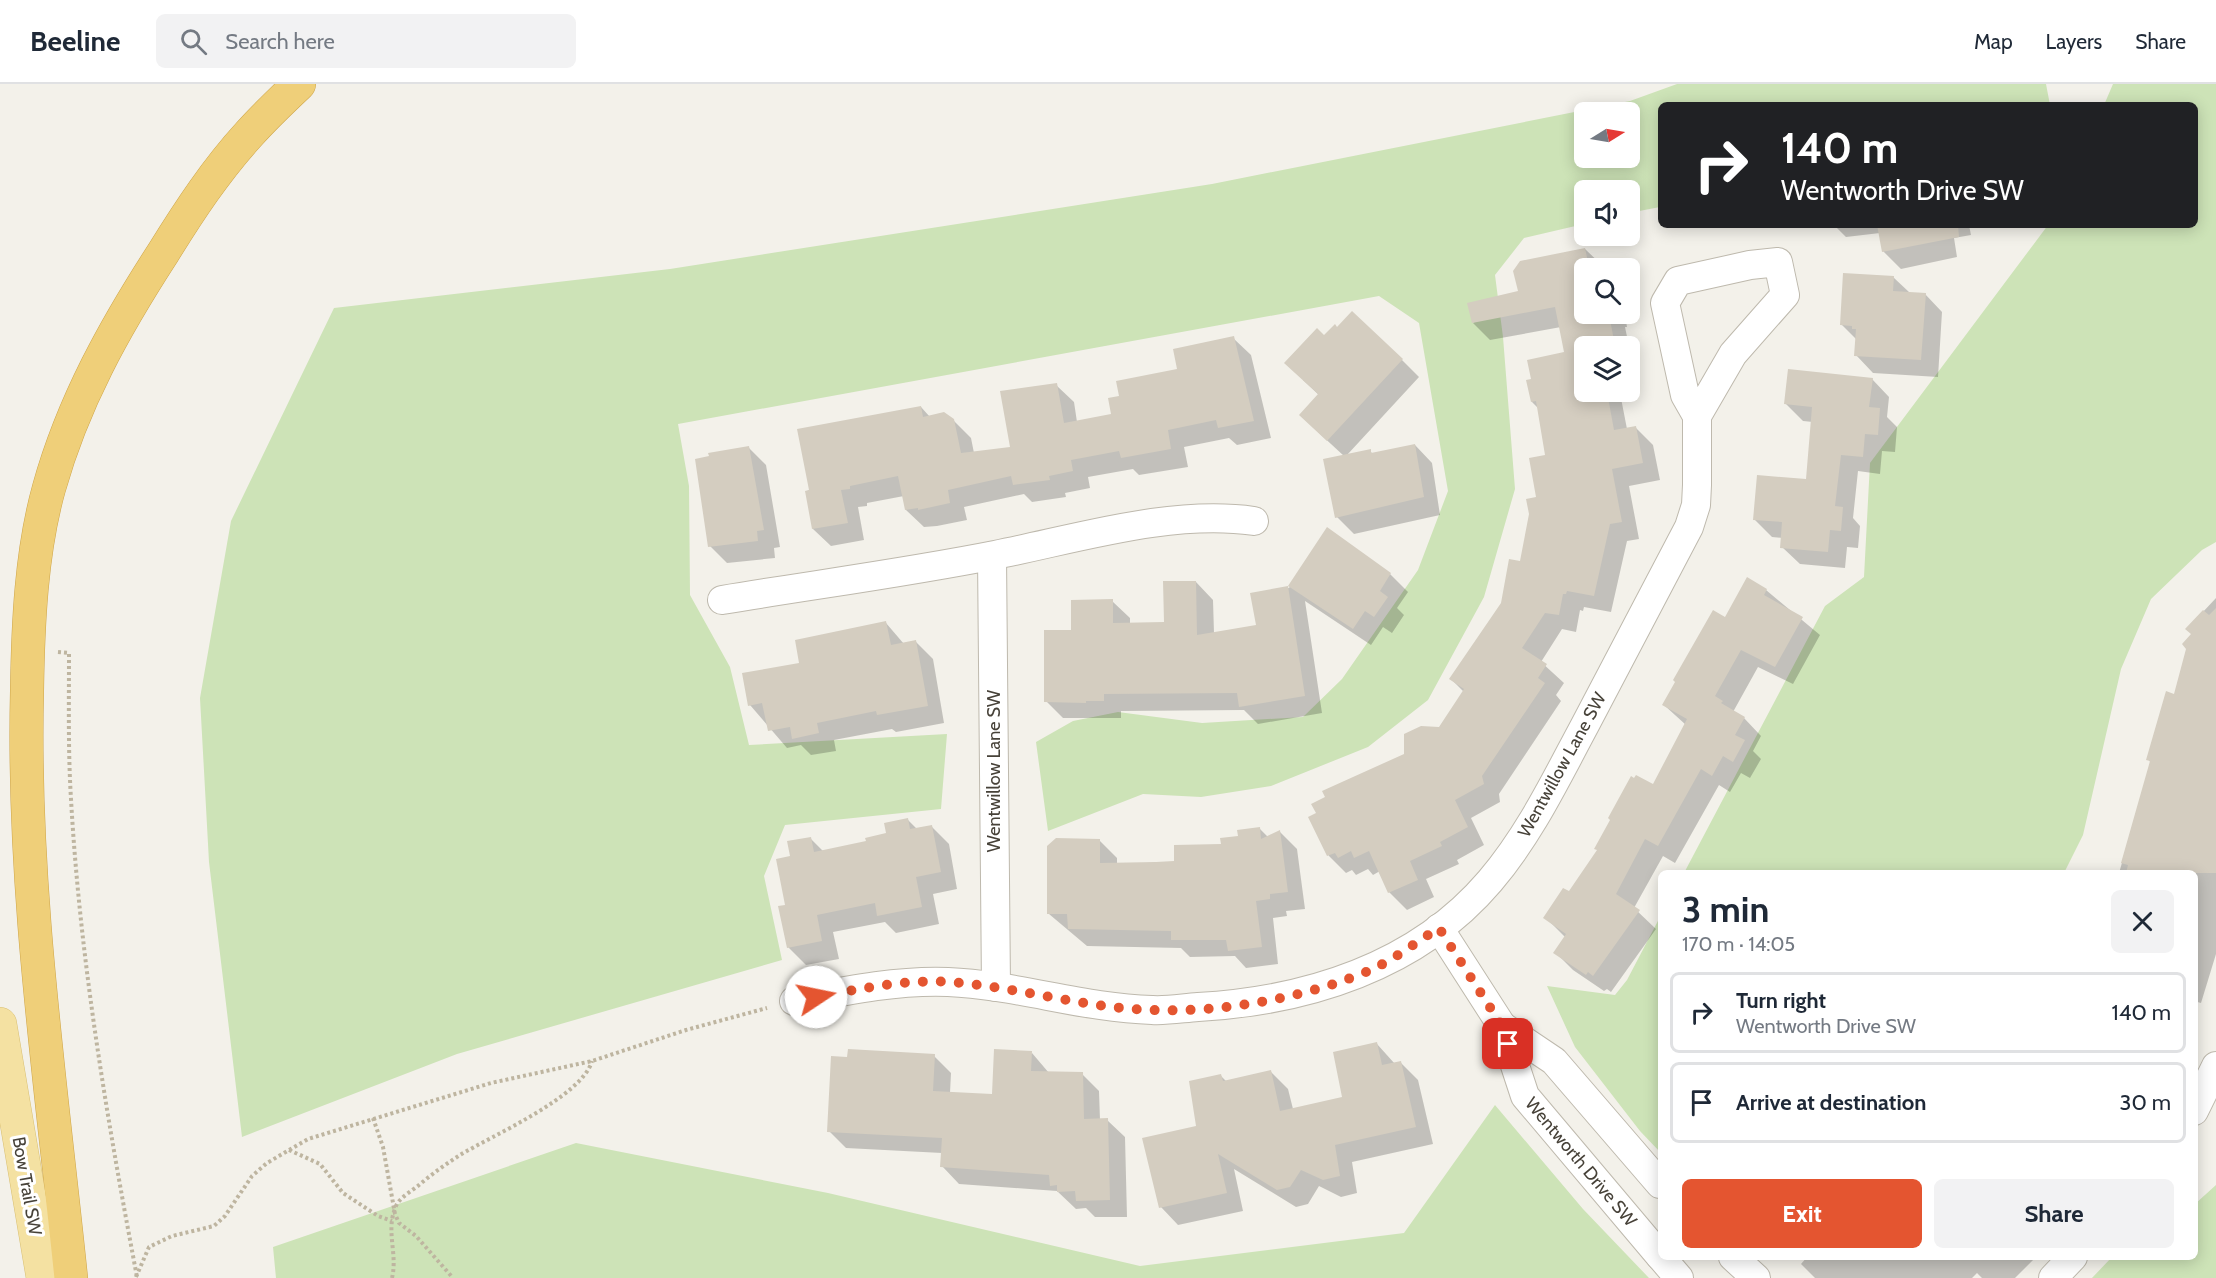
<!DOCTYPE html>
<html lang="en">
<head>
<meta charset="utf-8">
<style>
  :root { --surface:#fff; --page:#f2f2f3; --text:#1f2937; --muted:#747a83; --line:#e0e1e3; --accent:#e45530 }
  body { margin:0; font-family:Cabin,sans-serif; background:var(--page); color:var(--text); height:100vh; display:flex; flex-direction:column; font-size:22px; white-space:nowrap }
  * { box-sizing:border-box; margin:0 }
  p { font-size:20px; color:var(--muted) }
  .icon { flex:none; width:33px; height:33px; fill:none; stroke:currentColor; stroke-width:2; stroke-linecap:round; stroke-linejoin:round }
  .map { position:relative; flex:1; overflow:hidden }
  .side { position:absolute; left:1658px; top:786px; width:540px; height:390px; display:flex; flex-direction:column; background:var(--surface); border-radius:9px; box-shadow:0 3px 15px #0003 }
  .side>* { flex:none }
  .banner { position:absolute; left:1658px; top:18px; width:540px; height:126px; border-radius:9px; box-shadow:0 3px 15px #0003; background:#202124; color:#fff; overflow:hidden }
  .needle { width:39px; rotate:79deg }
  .buttons { position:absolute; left:1574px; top:18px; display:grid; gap:12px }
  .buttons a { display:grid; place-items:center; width:66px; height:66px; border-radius:9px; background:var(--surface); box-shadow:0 3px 15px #0003; font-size:30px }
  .pin { position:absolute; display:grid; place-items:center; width:51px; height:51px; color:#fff; margin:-26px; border-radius:12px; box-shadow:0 3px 9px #0006 }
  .me { position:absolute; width:66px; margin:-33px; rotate:79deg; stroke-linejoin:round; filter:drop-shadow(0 0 4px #0008) }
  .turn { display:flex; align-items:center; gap:21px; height:126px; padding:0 24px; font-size:27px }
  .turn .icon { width:78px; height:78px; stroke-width:2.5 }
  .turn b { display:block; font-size:42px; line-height:51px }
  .round { display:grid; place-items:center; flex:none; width:63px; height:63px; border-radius:9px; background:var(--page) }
  .overview { display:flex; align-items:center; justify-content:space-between; height:102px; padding:0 24px }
  h1 { font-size:36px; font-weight:700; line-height:45px }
  .cta { display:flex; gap:12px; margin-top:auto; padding:12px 24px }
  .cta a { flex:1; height:69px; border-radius:9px; background:var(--accent); color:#fff; font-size:24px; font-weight:700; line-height:69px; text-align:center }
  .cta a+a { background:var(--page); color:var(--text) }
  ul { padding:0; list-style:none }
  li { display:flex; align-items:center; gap:18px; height:81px; margin:0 12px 9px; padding:0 12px; border:3px solid var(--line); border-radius:9px }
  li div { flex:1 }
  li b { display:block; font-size:22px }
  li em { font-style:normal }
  header { display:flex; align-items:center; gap:36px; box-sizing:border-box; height:84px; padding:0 30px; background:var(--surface); border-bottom:2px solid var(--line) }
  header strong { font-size:28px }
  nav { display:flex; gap:33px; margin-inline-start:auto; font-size:21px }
  .search { width:420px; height:54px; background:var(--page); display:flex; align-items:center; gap:15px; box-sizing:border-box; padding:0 21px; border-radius:9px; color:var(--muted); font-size:22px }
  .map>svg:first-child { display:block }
</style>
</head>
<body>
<header>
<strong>Beeline</strong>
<div class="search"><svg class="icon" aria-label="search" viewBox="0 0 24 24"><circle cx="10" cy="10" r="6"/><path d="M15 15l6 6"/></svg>Search here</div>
<nav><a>Map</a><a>Layers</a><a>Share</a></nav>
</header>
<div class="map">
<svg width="2216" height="1194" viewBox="0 0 2216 1194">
  <rect width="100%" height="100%" fill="#f3f1ea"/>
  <g fill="#cde3b7" fill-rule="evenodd">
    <path d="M1677 0H2046L2050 21H1660V123L1629 129V106H1584V140L1524 154 1495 191 1503 253 1515 405 1484 513 1428 616 1368 663 1271 702 1201 713 1143 710 1048 747 1036 658 1073 637 1118 628 1202 639 1303 633 1342 595 1418 486 1448 407 1419 239 1379 212 678 340 689 402 690 511 730 583 749 661 947 650 941 725 785 741 764 792 782 876 457 970 242 1053 209 778 200 614 231 437 334 224 670 185 1212 100 1630 17ZM1584 28H1629V74H1584Z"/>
    <path d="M2113 0H2216V458L2202 466 2151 515 2121 585 2083 751 2064 789H1684L1825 522 1864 493 1870 379 2048 141H2194V21H2104Z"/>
    <path d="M1660 833V1068L1640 1047 1575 963 1547 902 1615 911 1627 896Z"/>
    <path d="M1495 1021 1583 1125 1649 1194H276L273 1163 576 1059 828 1109 1140 1182 1404 1149Z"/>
    <path d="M2216 1101V1194H2092L2112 1173H2194L2195 1120Z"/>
  </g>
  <g fill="#0003">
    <path d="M1834 141H1969L1971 151 1954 154 1957 173 1901 185 1883 167 1880 149 1846 153Z"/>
    <path d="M1585 165 1605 184H1584V230H1627L1625 231 1627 243H1625L1629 262H1584V308H1628L1620 309 1627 345 1635 343 1653 361 1660 396 1629 402 1639 455 1627 457 1611 528 1584 523 1583 527 1580 526 1576 548 1562 545 1541 578 1564 599 1556 611 1561 617 1499 710 1500 718 1471 734 1484 761 1457 776 1459 780 1426 795 1434 813 1407 826 1389 808 1380 787 1373 791 1368 785 1356 791 1352 786 1346 789 1329 772 1310 734 1406 671 1439 644 1464 608 1451 595 1502 520 1521 479 1538 414 1546 372 1538 324 1532 318V296L1566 269 1561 243 1490 256 1473 239Z"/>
    <path d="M1893 193 1910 209 1925 210 1942 228 1938 293 1873 289 1856 271 1857 256 1841 240Z"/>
    <path d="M1324 253 1402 276 1419 293 1347 371 1370 367 1373 370 1415 361 1432 379 1440 431 1354 450 1337 433 1344 372 1318 348 1319 311 1303 296Z"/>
    <path d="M1233 254 1251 271 1271 354 1237 361 1229 354 1184 363 1188 383 1139 391 1133 385 1088 393 1090 404 1065 409 1066 413 1032 418 1024 410 964 423 967 436 937 442 924 443 906 426 904 412 867 419V422L858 423 864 456 831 462 813 445 806 408 921 323 930 333 953 336 971 354 974 369 1012 364 1056 301 1074 318 1077 338 1113 332 1120 313 1179 286Z"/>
    <path d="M1629 264 1637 306 1629 307Z"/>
    <path d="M1872 295 1889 313 1887 333 1897 343 1895 368 1882 367 1880 390 1858 387 1853 434 1860 442 1858 464 1847 463 1845 484 1800 480 1782 463 1783 454 1772 453 1755 436 1807 397 1813 338 1803 337 1786 320Z"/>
    <path d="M749 364 766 381 780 463 774 464 775 474 727 479 710 462Z"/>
    <path d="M1327 445 1390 490 1408 508 1397 524 1404 531 1392 549 1383 543 1371 561 1305 517 1322 629 1258 640 1244 626 1121 627V634H1063L1046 617 1073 548 1112 517 1130 534V540L1165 539 1196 498 1213 516 1214 549 1257 542 1252 510 1289 504Z"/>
    <path d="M1766 506 1820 551 1793 600 1758 583 1733 628 1744 634 1761 652 1753 667 1761 675 1750 694 1741 689 1730 708 1719 701 1675 779 1663 772 1634 824 1656 845 1611 908 1607 905 1604 907 1573 886 1555 868 1565 853 1545 833 1570 810 1654 702 1686 641 1664 621 1726 535Z"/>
    <path d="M2216 514V870L2201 919 2194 917V789H2119L2151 679 2148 675 2175 611 2193 550 2187 545Z"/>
    <path d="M886 539 904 560 916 558 933 575 944 639 896 648 892 645 834 656 836 667 811 671 801 661 787 664 750 621 801 581Z"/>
    <path d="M908 736 917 745 931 742 949 760 957 805 933 810 939 840 896 849 885 838 833 848 839 875 806 881 788 863 792 774 810 754 824 768 868 758 888 751Z"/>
    <path d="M1260 745 1269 754 1280 748 1297 765 1305 825 1286 827 1287 832 1273 834 1278 880 1246 884 1235 872 1190 873 1181 864 1087 862 1049 830 1099 756 1117 774V780L1176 778Z"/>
    <path d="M1377 960 1395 980 1401 979 1418 996 1433 1060 1352 1078 1357 1109 1341 1113 1319 1102 1308 1120 1296 1123 1234 1085 1243 1127 1178 1141 1161 1123 1221 992 1226 997 1271 988 1288 1005 1293 1025 1344 1014Z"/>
    <path d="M1032 969 1049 989 1082 990 1099 1007 1100 1036H1107L1125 1053 1127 1133H1095L1086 1124 1076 1125 1057 1107 959 1100 942 1082V1069L846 1064 829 1047 934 972 951 989 950 1009 993 1012Z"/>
    <path d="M1807 1173H2036L2015 1194H1982L1977 1189 1972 1194H1815L1801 1180Z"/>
  </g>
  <g fill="#d4cdc0">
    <path d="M1877 141H1958L1959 153 1882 168Z"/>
    <path d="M1585 164 1589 183 1603 181 1605 184H1584V230H1609L1615 262H1584V308H1607L1614 346 1636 342 1643 379 1612 385 1622 438 1610 440 1594 512 1567 507 1566 510H1563L1559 531 1545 529 1522 564 1547 580 1538 594 1545 599 1482 692 1484 700 1455 716 1468 743 1440 758 1442 762 1410 777 1418 796 1388 809 1369 767 1354 774 1351 767 1338 774 1335 769 1327 772 1308 733 1316 729 1311 720 1325 713 1322 707 1404 670V650L1421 642 1439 643 1464 605 1449 595 1501 519 1509 475 1520 477 1529 430 1526 415 1536 413 1529 374 1545 371 1536 317 1531 318 1526 296 1531 295 1527 276 1564 268 1555 223 1472 239 1467 219 1518 207 1513 187 1520 177Z"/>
    <path d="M1843 189 1894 192 1893 207 1926 209 1921 276 1854 272 1856 245H1852V242L1840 241Z"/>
    <path d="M1352 227 1403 275 1327 357 1299 331 1318 310 1284 279 1317 244 1324 251 1335 240 1337 243Z"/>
    <path d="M1234 252 1254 337 1218 344 1216 336 1168 346 1171 365 1121 374 1119 367 1071 376 1073 387 1049 392 1050 396 1013 401 1011 392 948 406 950 419 918 426V424L905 426 898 392 850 402V405L841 406 848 439 812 445 805 407 809 406 797 345 921 322 923 333 944 328 954 335 961 369 1010 363 1000 307 1057 299 1064 339 1111 330 1108 314 1119 312 1116 297 1177 285 1173 265Z"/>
    <path d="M1788 285 1873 294 1869 323 1880 324 1878 351 1865 350 1863 373 1841 371 1835 422 1843 423 1841 447 1830 446 1828 468 1780 464 1782 438 1753 436 1757 391 1806 395 1812 323 1784 320Z"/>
    <path d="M1415 360 1424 413 1335 434 1323 375 1371 365V369Z"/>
    <path d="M749 362 764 446 757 447 758 457 708 463 695 375 709 372 708 369Z"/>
    <path d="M1327 443 1391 489 1380 507 1388 513 1374 533 1365 527 1353 545 1288 502 1305 612 1239 623 1237 609 1104 610V617H1086V619L1044 618V546H1071V516L1113 515V539L1164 538 1163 497H1196L1197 551 1256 541 1250 509 1288 502Z"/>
    <path d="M1747 493 1767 505 1764 511 1803 533 1775 583 1741 566 1715 612 1723 617 1721 619 1745 633 1735 651 1745 656 1733 678 1723 672 1712 692 1701 685 1658 762 1645 755 1616 810 1640 826 1593 892 1588 888 1586 891 1553 869 1566 850 1543 834 1563 804 1569 807 1597 766 1594 765 1610 736 1608 734 1631 692 1634 694 1636 691 1653 700 1687 635 1662 621 1675 598 1673 596 1713 526 1725 533Z"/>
    <path d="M2216 524V789H2126L2128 781 2121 779 2150 677 2146 676 2166 607 2174 610 2186 565 2182 560 2191 550 2185 545 2203 526 2209 531Z"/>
    <path d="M886 537 891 561 916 556 928 622 877 631 876 627 817 639 819 649 792 655 790 643 768 647 762 619 748 622 742 589 799 579 795 556Z"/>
    <path d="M908 734 910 745 932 741 941 788 916 793 922 823 877 832 875 819 817 831 822 857 787 864 778 822 785 821 776 775 790 772 787 757 811 753 814 768 866 757 865 754 886 749 884 739Z"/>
    <path d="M1260 743 1261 755 1280 746 1288 808 1270 810V815L1256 817 1262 863 1228 867 1226 856H1171V847L1068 845 1067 830H1047V762L1056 754 1100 755V779L1156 778 1174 777V761L1221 760 1220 754 1238 752 1237 746Z"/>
    <path d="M1377 958 1382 981 1401 977 1416 1043 1335 1061 1340 1092 1323 1096 1301 1086 1290 1103 1277 1106 1218 1070 1227 1109 1159 1124 1142 1054 1196 1042 1189 997 1221 990 1223 997 1271 986 1280 1027 1342 1013 1333 968Z"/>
    <path d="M848 965 935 970 933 1007 992 1010 994 965 1032 967 1031 987 1083 988 1084 1035 1108 1034 1110 1116 1076 1117 1075 1107 1057 1108V1101L1050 1102 1049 1091 940 1083 942 1054 827 1048 831 972 847 973Z"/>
  </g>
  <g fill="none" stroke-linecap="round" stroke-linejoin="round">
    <defs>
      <g id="minor">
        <path d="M992 472 996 903"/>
        <path d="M722 516C812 501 904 489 995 471 1076 455 1171 425 1254 437"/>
        <path d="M1439 844 1502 942 1525 1012 1660 1172"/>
        <path d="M794 917C845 907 896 896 948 898 1017 901 1083 924 1152 926 1167 927 1183 924 1198 923 1306 917 1417 883 1490 797 1530 750 1556 695 1585 641 1620 575 1655 509 1689 443L1696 421 1697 401V332L1733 270 1785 211 1778 178 1750 181 1678 197 1665 219 1685 311 1697 332"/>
        <path d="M1502 942 1554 977 1660 1100"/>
        <path d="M2194 1027 2216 982"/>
        <path d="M1661 1173 1679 1194"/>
        <path d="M1733 1173 1756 1194"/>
        <path d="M2053 1194 2073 1173"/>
      </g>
      <path id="major" d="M0 940 43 1194"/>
      <path id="highway" d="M71 1194C51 999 22 803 27 607 28 541 31 468 49 404 73 318 115 243 163 169 189 127 216 86 249 50 265 32 282 16 299 0"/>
    </defs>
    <use href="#minor" stroke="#beb9ad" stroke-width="30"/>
    <use href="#major" stroke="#d8bf73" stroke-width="34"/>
    <use href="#highway" stroke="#cea549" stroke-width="34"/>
    <g stroke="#beb5a0" stroke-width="4" stroke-dasharray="3 3" stroke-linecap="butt">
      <path d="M58 568 69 569C69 618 68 667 71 715 80 876 107 1035 137 1193"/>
      <path d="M373 1034 383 1063 395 1130 399 1139 416 1152 453 1194"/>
      <path d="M289 1066 320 1080 343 1109 378 1132 392 1137"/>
      <path d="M136 1193 149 1163 172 1152 214 1142 225 1132 252 1092 267 1079 308 1055 491 999 592 977 686 946 767 924"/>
      <path d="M392 1194C398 1169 385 1147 396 1122 400 1113 412 1107 419 1101 432 1090 446 1080 460 1071 491 1052 582 1013 592 977"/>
    </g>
    <use href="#minor" stroke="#fff" stroke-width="28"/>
    <use href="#major" stroke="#f4e1a2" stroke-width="33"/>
    <use href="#highway" stroke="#efcf79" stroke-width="33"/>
  </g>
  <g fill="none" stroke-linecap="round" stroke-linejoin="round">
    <path stroke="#e45530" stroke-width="10" stroke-dasharray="0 18" d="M816 913C860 905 905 895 950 898 1018 903 1084 924 1152 926 1222 929 1310 913 1373 885 1396 874 1418 857 1439 844L1502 942 1508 960"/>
  </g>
  <g text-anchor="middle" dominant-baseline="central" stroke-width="6" stroke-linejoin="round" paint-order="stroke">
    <g font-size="18" fill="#474239" stroke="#fff">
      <text transform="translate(1562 681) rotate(-61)">Wentwillow Lane SW</text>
      <text transform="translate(994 687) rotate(-90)">Wentwillow Lane SW</text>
      <text transform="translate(1581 1078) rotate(50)">Wentworth Drive SW</text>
      <text transform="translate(27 1102) rotate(80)">Bow Trail SW</text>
    </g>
  </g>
</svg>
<div class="buttons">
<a><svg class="needle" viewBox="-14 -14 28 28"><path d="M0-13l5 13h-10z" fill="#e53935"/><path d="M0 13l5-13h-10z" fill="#747a83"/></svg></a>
<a><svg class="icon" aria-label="sound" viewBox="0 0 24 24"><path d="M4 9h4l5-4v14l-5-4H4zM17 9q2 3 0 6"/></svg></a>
<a><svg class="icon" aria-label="search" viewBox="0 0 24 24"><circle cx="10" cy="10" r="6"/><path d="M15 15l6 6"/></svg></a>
<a><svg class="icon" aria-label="layers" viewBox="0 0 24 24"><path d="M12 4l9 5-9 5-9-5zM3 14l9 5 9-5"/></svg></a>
</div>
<div class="pin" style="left:1508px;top:960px;background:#d93025"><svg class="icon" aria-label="arrive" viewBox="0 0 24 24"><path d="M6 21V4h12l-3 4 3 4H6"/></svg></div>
<svg class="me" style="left:816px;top:913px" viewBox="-20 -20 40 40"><circle r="19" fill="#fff"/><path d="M0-13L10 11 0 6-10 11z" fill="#e45530"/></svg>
<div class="banner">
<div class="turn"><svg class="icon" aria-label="right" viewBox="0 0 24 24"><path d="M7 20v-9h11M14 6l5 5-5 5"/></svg><div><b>140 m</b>Wentworth Drive SW</div></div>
</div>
<section class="side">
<div class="overview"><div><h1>3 min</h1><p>170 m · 14:05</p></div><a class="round"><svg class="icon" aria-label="close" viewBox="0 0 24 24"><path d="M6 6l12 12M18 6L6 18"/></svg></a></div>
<ul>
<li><svg class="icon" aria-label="right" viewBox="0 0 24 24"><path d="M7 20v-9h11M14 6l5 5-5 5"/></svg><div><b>Turn right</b><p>Wentworth Drive SW</p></div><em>140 m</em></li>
<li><svg class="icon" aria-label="arrive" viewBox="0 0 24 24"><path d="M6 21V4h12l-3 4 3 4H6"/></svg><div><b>Arrive at destination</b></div><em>30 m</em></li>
</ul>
<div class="cta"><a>Exit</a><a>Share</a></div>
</section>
</div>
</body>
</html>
